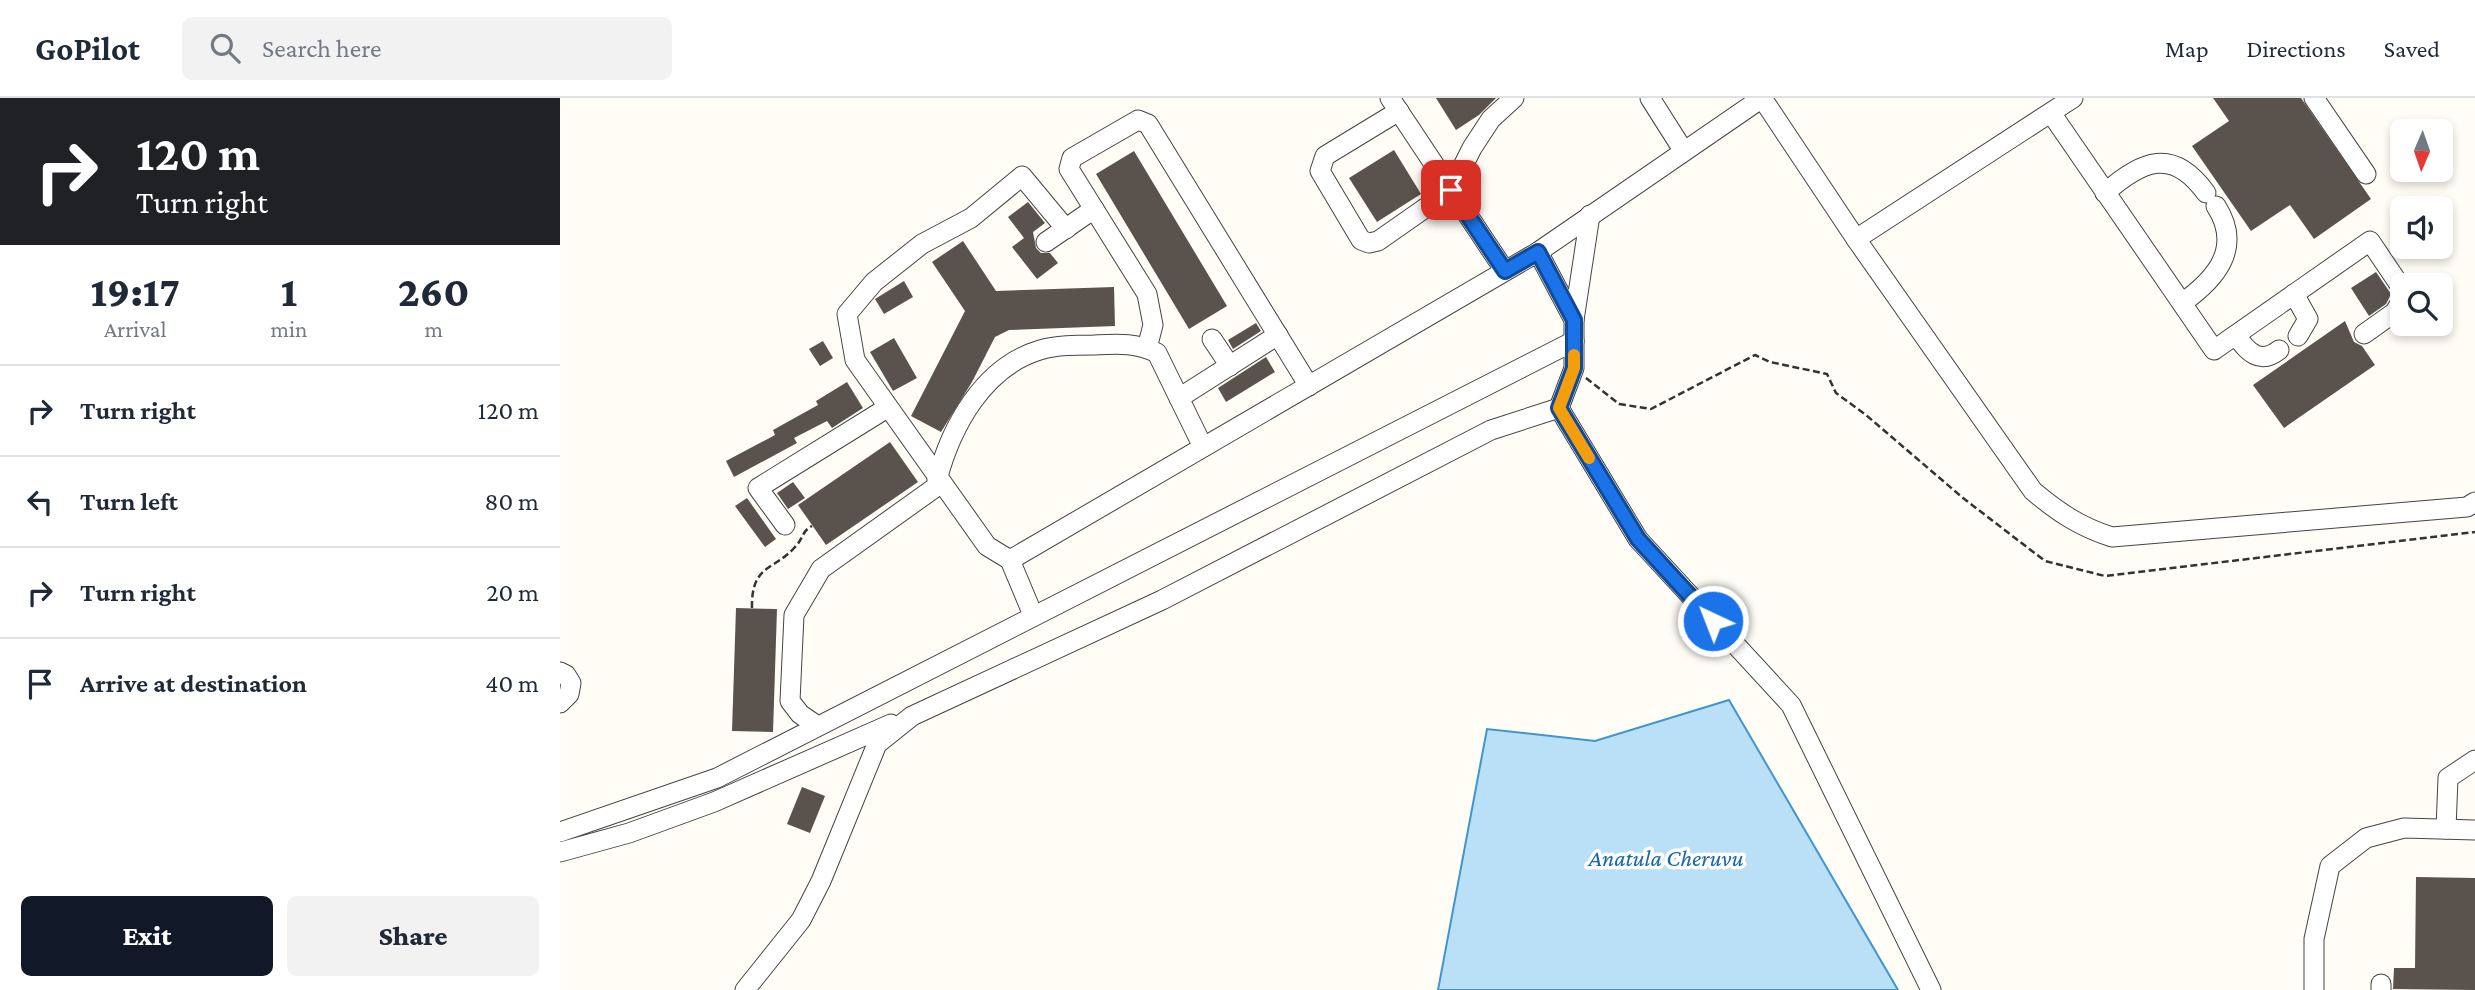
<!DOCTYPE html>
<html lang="en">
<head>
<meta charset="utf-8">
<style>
  :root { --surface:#fff; --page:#f2f2f3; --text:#1f2937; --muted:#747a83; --line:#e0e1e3; --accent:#111827 }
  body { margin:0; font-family:"Crimson Pro",serif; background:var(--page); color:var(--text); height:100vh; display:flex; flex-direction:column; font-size:26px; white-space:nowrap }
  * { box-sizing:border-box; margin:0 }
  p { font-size:23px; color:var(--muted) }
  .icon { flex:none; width:38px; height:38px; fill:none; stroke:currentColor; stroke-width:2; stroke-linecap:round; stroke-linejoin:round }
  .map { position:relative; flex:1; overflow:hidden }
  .side { display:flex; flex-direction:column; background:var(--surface); width:560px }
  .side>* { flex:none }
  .banner { background:#202124; color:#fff; overflow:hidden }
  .needle { width:46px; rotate:182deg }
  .tools { position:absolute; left:1830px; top:21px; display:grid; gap:14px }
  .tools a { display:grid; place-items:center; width:63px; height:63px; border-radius:10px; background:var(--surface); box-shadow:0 4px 10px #0003; font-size:35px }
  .pin { position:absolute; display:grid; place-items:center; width:60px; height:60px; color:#fff; margin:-30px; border-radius:14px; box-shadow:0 4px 10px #0006 }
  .me { position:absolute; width:77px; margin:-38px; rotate:317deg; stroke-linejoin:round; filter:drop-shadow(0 0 5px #0008) }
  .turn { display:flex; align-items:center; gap:24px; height:147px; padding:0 21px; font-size:32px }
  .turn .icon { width:91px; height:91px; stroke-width:2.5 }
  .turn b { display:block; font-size:49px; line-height:60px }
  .eta { display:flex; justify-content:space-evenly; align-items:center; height:119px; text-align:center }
  .eta b { font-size:42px; font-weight:800; line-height:49px }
  .button { display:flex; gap:14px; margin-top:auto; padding:14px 21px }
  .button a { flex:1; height:80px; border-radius:10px; background:var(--accent); color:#fff; font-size:28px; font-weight:800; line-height:80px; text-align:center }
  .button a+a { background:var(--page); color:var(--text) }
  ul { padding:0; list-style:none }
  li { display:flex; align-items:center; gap:21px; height:91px; padding:0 21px; border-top:2px solid var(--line) }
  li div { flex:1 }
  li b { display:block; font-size:26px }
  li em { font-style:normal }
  header { display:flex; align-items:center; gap:42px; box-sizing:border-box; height:98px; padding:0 35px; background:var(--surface); border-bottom:2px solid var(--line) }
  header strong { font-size:33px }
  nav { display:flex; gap:38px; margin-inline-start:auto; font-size:24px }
  .search { width:490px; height:63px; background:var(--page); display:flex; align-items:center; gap:18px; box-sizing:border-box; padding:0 24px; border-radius:10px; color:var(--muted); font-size:26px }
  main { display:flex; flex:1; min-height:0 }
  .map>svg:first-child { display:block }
</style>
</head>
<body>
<header>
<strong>GoPilot</strong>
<div class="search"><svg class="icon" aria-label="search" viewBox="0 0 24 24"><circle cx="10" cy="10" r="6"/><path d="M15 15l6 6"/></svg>Search here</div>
<nav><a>Map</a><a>Directions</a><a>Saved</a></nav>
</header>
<main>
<section class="side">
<div class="banner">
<div class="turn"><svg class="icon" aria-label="right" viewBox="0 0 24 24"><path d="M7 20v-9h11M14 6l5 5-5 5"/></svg><div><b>120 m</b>Turn right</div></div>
</div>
<div class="eta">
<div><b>19:17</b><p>Arrival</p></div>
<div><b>1</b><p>min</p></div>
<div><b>260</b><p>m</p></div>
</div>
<ul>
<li><svg class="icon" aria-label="right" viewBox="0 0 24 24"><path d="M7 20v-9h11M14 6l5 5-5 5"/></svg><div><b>Turn right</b></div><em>120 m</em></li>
<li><svg class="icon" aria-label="left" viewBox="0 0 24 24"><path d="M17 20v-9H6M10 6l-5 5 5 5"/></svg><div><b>Turn left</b></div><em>80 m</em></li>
<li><svg class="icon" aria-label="right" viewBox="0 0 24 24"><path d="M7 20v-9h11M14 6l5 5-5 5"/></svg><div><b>Turn right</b></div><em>20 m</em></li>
<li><svg class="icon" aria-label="arrive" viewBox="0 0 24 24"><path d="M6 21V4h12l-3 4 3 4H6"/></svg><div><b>Arrive at destination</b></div><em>40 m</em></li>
</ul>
<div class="button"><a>Exit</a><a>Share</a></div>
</section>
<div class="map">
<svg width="1915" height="892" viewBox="0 0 1915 892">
  <rect width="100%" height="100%" fill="#fffdf5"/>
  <path fill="#b9e0f7" stroke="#3f96cf" stroke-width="2" d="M1169 602 1338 892H878L927 631 1035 643Z"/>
  <g fill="#5a524d">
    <path d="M876 0H936L919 17 896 32Z"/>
    <path d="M1653 0H1741L1811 101 1754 141 1730 107 1691 133 1632 48 1669 23Z"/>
    <path d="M834 52 861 96 817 124 789 80Z"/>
    <path d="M574 53 667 208 629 231 536 76Z"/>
    <path d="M468 104 485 125 473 134 476 150 481 155H490L498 165 477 181 452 149 464 140 448 119Z"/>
    <path d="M403 143 436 193 554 189 555 228 449 232 435 239 412 284 381 334 351 318 405 213 372 164Z"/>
    <path d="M1816 174 1831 196 1826 206 1809 218 1791 190Z"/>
    <path d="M344 183 353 199 324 216 315 201Z"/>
    <path d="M1785 223 1794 244 1802 248 1815 267 1724 330 1693 287Z"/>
    <path d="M696 225 701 233 673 251 668 242Z"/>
    <path d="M334 240 357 280 333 293 310 254Z"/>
    <path d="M263 243 273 260 260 268 249 251Z"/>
    <path d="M706 259 715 274 666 304 658 290Z"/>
    <path d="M287 284 303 310 272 330 267 323 234 340 237 345 174 379 166 363 215 337 213 332 258 307 256 303Z"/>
    <path d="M330 344 358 384 266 447 238 407Z"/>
    <path d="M233 384 245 400 228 411 217 395Z"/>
    <path d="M187 400 216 441 205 449 175 408Z"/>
    <path d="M176 510 217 511 213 634 172 633Z"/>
    <path d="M242 689 265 698 250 735 227 726Z"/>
    <path d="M1856 779 1915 780V892L1833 891 1834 870H1855Z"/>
  </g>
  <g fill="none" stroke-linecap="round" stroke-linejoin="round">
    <defs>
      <g id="minor">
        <path d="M830 0 945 173"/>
        <path d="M1090 0 1123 52"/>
        <path d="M1202 0 1296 141 1473 393C1498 414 1520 429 1552 439L1907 409 1915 404"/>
        <path d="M1754 0 1806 76"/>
        <path d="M839 13 765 58 760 73 801 142 809 145 818 143 891 92 912 50 931 21 954 0"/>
        <path d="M1491 15 1654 252 1810 143 1843 192"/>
        <path d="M1545 95C1582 62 1613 49 1646 95"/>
        <path d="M1296 141 1513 0"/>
        <path d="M486 144 534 111"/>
        <path d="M978 154 1014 222V270L999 310 1078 441 1231 607 1371 892"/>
        <path d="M1734 196 1748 221 1738 238"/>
        <path d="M1622 205C1656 181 1683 150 1656 108"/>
        <path d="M1014 222 1030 117"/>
        <path d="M1804 236 1835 214 1843 200"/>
        <path d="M1676 237C1687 254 1700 267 1719 252"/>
        <path d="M652 241 670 268"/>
        <path d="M587 250 593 227 587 196 509 71 512 60 578 22 588 26 749 288"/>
        <path d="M619 300 718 237"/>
        <path d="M377 382C391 329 423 269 480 252 497 247 516 247 533 247 556 246 576 244 597 255L643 349"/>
        <path d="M225 427 198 390 327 310"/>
        <path d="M450 462 978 154 1202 0"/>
        <path d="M473 517 450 462 427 448 295 262 287 216 314 184 362 146 411 120 462 78 506 131"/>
        <path d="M0 574 6 577 11 585 9 596 0 605"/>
        <path d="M256 627 240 616 230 603 234 517 261 471 380 386"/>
        <path d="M1886 731 1888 680 1915 662"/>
        <path d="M0 734 157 680 1014 243"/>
        <path d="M0 754 69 735 154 704 331 626"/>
        <path d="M185 892 241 822 261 783 317 646 352 618 602 502 931 332 999 310"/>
        <path d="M1754 892V841L1770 768 1806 740 1844 730 1915 732"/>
        <path d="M1821 892V886"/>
      </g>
    </defs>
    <use href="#minor" stroke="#444" stroke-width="21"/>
    <g stroke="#333" stroke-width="2.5" stroke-dasharray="7 3.5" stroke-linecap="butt">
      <path d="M1026 280 1059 306 1091 311 1195 257 1210 264 1267 276 1276 295 1306 317 1403 400 1485 463 1545 478 1915 434"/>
      <path d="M192 510C191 466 214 473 235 449 243 441 242 433 252 428"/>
    </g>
    <use href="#minor" stroke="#fff" stroke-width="19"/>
  </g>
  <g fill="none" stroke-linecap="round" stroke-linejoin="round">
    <defs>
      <path id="route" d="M891 92 945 173 978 154 1014 222V270L999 310 1078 441 1153 523"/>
    </defs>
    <use href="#route" stroke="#114b97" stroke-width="18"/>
    <use href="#route" stroke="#1a73e8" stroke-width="12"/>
    <path stroke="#f59e0b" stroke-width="12" d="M1014 257V270L999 310 1029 360"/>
  </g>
  <g text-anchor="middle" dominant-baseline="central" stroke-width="7" stroke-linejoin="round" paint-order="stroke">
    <g font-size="24" font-style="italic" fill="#1768a6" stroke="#fff">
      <text x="1106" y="759">Anatula Cheruvu</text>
    </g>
  </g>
</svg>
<div class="tools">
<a><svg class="needle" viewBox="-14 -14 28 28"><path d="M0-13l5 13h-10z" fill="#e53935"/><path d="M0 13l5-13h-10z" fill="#747a83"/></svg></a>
<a><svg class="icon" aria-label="sound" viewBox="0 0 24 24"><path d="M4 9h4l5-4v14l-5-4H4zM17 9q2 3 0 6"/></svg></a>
<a><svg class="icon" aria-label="search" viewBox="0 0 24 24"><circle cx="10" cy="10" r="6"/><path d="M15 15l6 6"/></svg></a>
</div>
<div class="pin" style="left:891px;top:92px;background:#d93025"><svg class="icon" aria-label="arrive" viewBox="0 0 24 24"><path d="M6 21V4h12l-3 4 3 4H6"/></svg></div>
<svg class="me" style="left:1153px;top:523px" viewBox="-20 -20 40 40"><circle r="17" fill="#1a73e8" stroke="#fff" stroke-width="3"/><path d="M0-11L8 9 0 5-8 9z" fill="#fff"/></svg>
</div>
</main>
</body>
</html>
